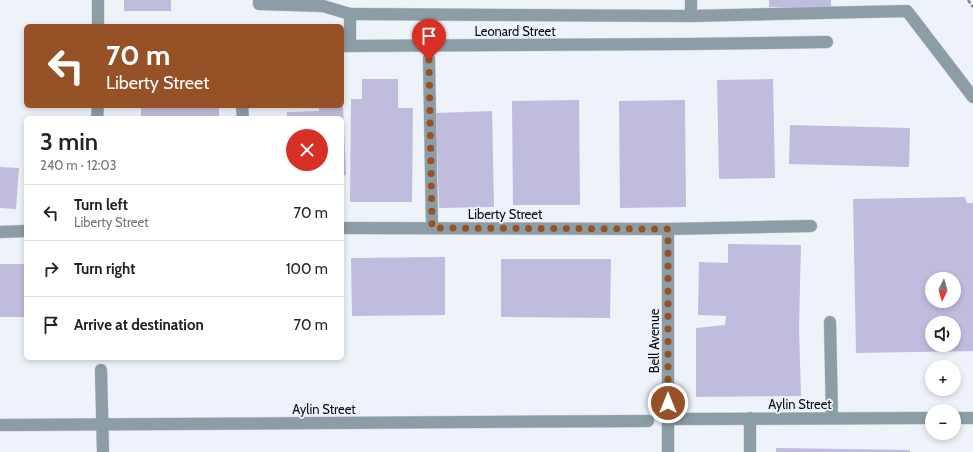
<!DOCTYPE html>
<html lang="en">
<head>
<meta charset="utf-8">
<style>
  :root { --surface:#fff; --page:#f6f6f6; --text:#222; --muted:#767676; --line:#e0e0e0 }
  body { margin:0; font-family:Cabin,sans-serif; background:var(--page); color:var(--text); height:100vh; display:flex; flex-direction:column; font-size:15px; white-space:nowrap }
  * { box-sizing:border-box; margin:0 }
  p { font-size:13px; color:var(--muted) }
  .icon { flex:none; width:22px; height:22px; fill:none; stroke:currentColor; stroke-width:2; stroke-linecap:round; stroke-linejoin:round }
  .map { position:relative; flex:1; overflow:hidden }
  .drawer { position:absolute; left:24px; top:116px; width:320px; height:244px; display:flex; flex-direction:column; background:var(--surface); border-radius:6px; box-shadow:0 2px 6px #0003 }
  .drawer>* { flex:none }
  .top-card { position:absolute; left:24px; top:24px; width:320px; height:84px; border-radius:6px; box-shadow:0 2px 6px #0003; background:#965226; color:#fff; overflow:hidden }
  .needle { width:26px; rotate:185deg }
  .buttons { position:absolute; left:925px; top:272px; display:grid; gap:8px }
  .buttons a { display:grid; place-items:center; width:36px; height:36px; border-radius:50%; background:var(--surface); box-shadow:0 2px 6px #0003; font-size:20px }
  .pin { position:absolute; display:grid; place-items:center; width:34px; height:34px; color:#fff; margin:-41px -17px; border-radius:50% 50% 50% 0; rotate:-45deg; box-shadow:0 0 4px #0007 }
  .pin .icon { rotate:45deg }
  .me { position:absolute; width:44px; margin:-22px; rotate:0deg; stroke-linejoin:round; filter:drop-shadow(0 0 3px #0008) }
  .turn { display:flex; align-items:center; gap:14px; height:84px; padding:0 16px; font-size:18px }
  .turn .icon { width:52px; height:52px; stroke-width:2.5 }
  .turn b { display:block; font-size:28px; line-height:34px }
  .round { display:grid; place-items:center; flex:none; width:42px; height:42px; border-radius:21px; background:var(--page) }
  .summary { display:flex; align-items:center; justify-content:space-between; height:68px; padding:0 16px }
  h1 { font-size:24px; font-weight:600; line-height:30px }
  ul { padding:0; list-style:none }
  li { display:flex; align-items:center; gap:12px; height:56px; padding:0 16px; border-top:1px solid var(--line) }
  li div { flex:1 }
  li b { display:block; font-size:15px }
  li em { font-style:normal }
  .map>svg:first-child { display:block }
</style>
</head>
<body>
<div class="map">
<svg width="973" height="452" viewBox="0 0 973 452">
  <rect width="100%" height="100%" fill="#eef3f9"/>
  <g fill="#bfbcdd" fill-rule="evenodd">
    <rect x="124" y="0" width="47" height="11"/>
    <rect x="769" y="0" width="62" height="7"/>
    <path d="M362 79H398V108H413L412 202H350L351 99H362Z"/>
    <path d="M773 79 775 178 719 179 717 80Z"/>
    <path d="M579 100 580 205H513L512 101Z"/>
    <path d="M685 100 686 207 620 208 619 101Z"/>
    <rect x="141" y="106" width="78" height="12"/>
    <path d="M319 106H343L346 175 342 176V118H287V112L319 111Z"/>
    <path d="M492 111 494 207 439 208 436 113Z"/>
    <path d="M790 125 910 128 909 167 789 164Z"/>
    <path d="M0 167 19 168 16 209 0 208Z"/>
    <path d="M965 197 967 203H973V351L856 353 853 199ZM932 279H954V301H932ZM932 323H954V345H932Z"/>
    <path d="M728 244 801 245 799 327 801 396 696 397V328L725 325 726 316 698 315 699 262 728 263Z"/>
    <path d="M445 257V315L352 316 351 258Z"/>
    <path d="M501 259H611L610 318 501 317Z"/>
    <rect x="0" y="264" width="26" height="53"/>
    <path d="M776 448 910 450V452H776Z"/>
  </g>
  <g fill="none" stroke-linecap="round" stroke-linejoin="round">
    <defs>
      <g id="minor">
        <path d="M98 0V26"/>
        <path d="M259 0V4L323 6 350 14V46"/>
        <path d="M350 14 691 16 907 11 973 97"/>
        <path d="M691 16V0"/>
        <path d="M342 46 687 44 827 42"/>
        <path d="M429 59 432 228"/>
        <path d="M242 106 243 118"/>
        <path d="M97 118 98 106"/>
        <path d="M342 228 668 229 811 226"/>
        <path d="M668 229V452"/>
        <path d="M0 232 26 231"/>
        <path d="M830 322 832 418"/>
        <path d="M101 370 103 452"/>
        <path d="M954 418H973"/>
        <path d="M668 419 932 418"/>
        <path d="M0 425 648 421"/>
        <path d="M750 452V418"/>
      </g>
    </defs>
    <use href="#minor" stroke="#c9ced5" stroke-width="13"/>
    <path stroke="#80858d" stroke-width="2.5" stroke-dasharray="4 2" stroke-linecap="butt" d="M968 0 973 7"/>
    <use href="#minor" stroke="#8d9da5" stroke-width="12"/>
  </g>
  <g fill="none" stroke-linecap="round" stroke-linejoin="round">
    <path stroke="#965226" stroke-width="7" stroke-dasharray="0 12.6" d="M429 60 432 228 668 229V403"/>
  </g>
  <g text-anchor="middle" dominant-baseline="central" stroke-width="3.5" stroke-linejoin="round" paint-order="stroke">
    <g font-size="13" fill="#080e18" stroke="#eef3f9">
      <text x="515" y="31">Leonard Street</text>
      <text x="505" y="214">Liberty Street</text>
      <text transform="translate(654 341) rotate(-90)">Bell Avenue</text>
      <text x="800" y="404">Aylin Street</text>
      <text x="324" y="409">Aylin Street</text>
    </g>
  </g>
</svg>
<div class="buttons">
<a><svg class="needle" viewBox="-14 -14 28 28"><path d="M0-13l5 13h-10z" fill="#e53935"/><path d="M0 13l5-13h-10z" fill="#767676"/></svg></a>
<a><svg class="icon" aria-label="sound" viewBox="0 0 24 24"><path d="M4 9h4l5-4v14l-5-4H4zM17 9q2 3 0 6"/></svg></a>
<a>+</a>
<a>−</a>
</div>
<div class="pin" style="left:429px;top:60px;background:#d93025"><svg class="icon" aria-label="arrive" viewBox="0 0 24 24"><path d="M6 21V4h12l-3 4 3 4H6"/></svg></div>
<svg class="me" style="left:668px;top:403px" viewBox="-20 -20 40 40"><circle r="17" fill="#965226" stroke="#fff" stroke-width="3"/><path d="M0-11L8 9 0 5-8 9z" fill="#fff"/></svg>
<div class="top-card">
<div class="turn"><svg class="icon" aria-label="left" viewBox="0 0 24 24"><path d="M17 20v-9H6M10 6l-5 5 5 5"/></svg><div><b>70 m</b>Liberty Street</div></div>
</div>
<section class="drawer">
<div class="summary"><div><h1>3 min</h1><p>240 m · 12:03</p></div><a class="round" style="background:#d93025;color:#fff"><svg class="icon" aria-label="close" viewBox="0 0 24 24"><path d="M6 6l12 12M18 6L6 18"/></svg></a></div>
<ul>
<li><svg class="icon" aria-label="left" viewBox="0 0 24 24"><path d="M17 20v-9H6M10 6l-5 5 5 5"/></svg><div><b>Turn left</b><p>Liberty Street</p></div><em>70 m</em></li>
<li><svg class="icon" aria-label="right" viewBox="0 0 24 24"><path d="M7 20v-9h11M14 6l5 5-5 5"/></svg><div><b>Turn right</b></div><em>100 m</em></li>
<li><svg class="icon" aria-label="arrive" viewBox="0 0 24 24"><path d="M6 21V4h12l-3 4 3 4H6"/></svg><div><b>Arrive at destination</b></div><em>70 m</em></li>
</ul>
</section>
</div>
</body>
</html>
